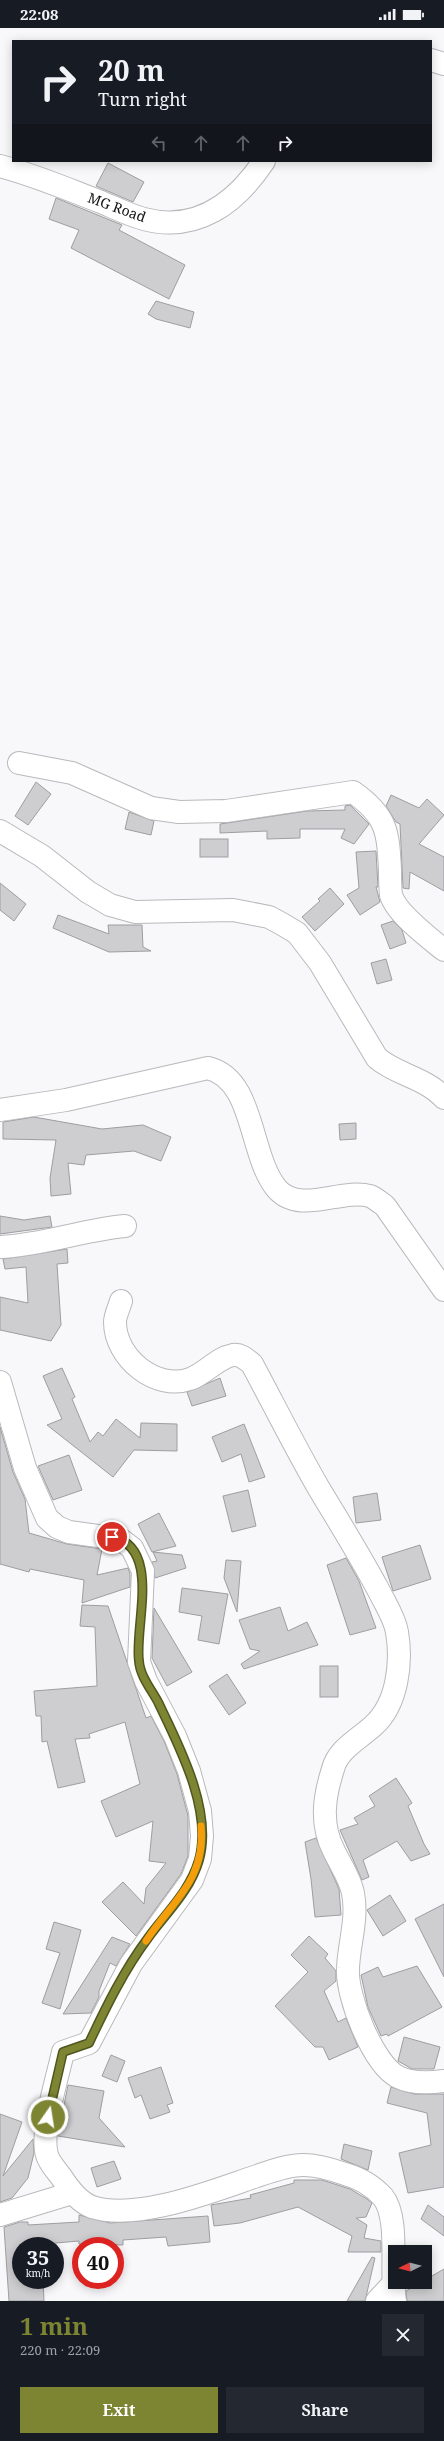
<!DOCTYPE html>
<html lang="en">
<head>
<meta charset="utf-8">
<style>
  :root { --surface:#171b24; --page:#242831; --text:#f1f3f6; --muted:#9ea1a6; --accent:#7d8532 }
  body { margin:0; font-family:"Noto Serif",serif; background:var(--page); color:var(--text); height:100vh; display:flex; flex-direction:column; font-size:15px; white-space:nowrap }
  * { box-sizing:border-box; margin:0 }
  p { font-size:13px; color:var(--muted) }
  .icon { flex:none; width:22px; height:22px; fill:none; stroke:currentColor; stroke-width:2; stroke-linecap:round; stroke-linejoin:round }
  .map { position:relative; height:2273px; overflow:hidden }
  .side { display:flex; flex-direction:column; background:var(--surface); flex:1 }
  .side>* { flex:none }
  .guide { position:absolute; left:12px; top:12px; width:420px; height:122px; border-radius:0px; box-shadow:0 2px 10px #0003; background:#171b24; color:var(--text); overflow:hidden }
  .needle { width:26px; rotate:264deg }
  .tools { position:absolute; left:388px; top:2217px; display:grid; gap:8px }
  .tools a { display:grid; place-items:center; width:44px; height:44px; border-radius:0px; background:var(--surface); box-shadow:0 2px 10px #0003; font-size:20px }
  .speed { position:absolute; left:12px; top:2209px; display:flex; gap:8px; font-size:20px; font-weight:700; text-align:center }
  .speed>* { display:grid; place-content:center; width:52px; height:52px; border-radius:50%; background:var(--surface); box-shadow:0 2px 10px #0003; line-height:1 }
  .speed small { font-size:10px; font-weight:400 }
  .speed .limit { border:6px solid #d22; background:#fff; color:#111 }
  .pin { position:absolute; display:grid; place-items:center; width:34px; height:34px; color:#fff; margin:-17px; border:2px solid #fff; border-radius:50%; box-shadow:0 1px 4px #0007 }
  .me { position:absolute; width:44px; margin:-22px; rotate:13deg; stroke-linejoin:round; filter:drop-shadow(0 0 3px #0008) }
  .turn { display:flex; align-items:center; gap:14px; height:84px; padding:0 20px; font-size:18px }
  .turn .icon { width:52px; height:52px; stroke-width:2.5 }
  .turn b { display:block; font-size:28px; line-height:34px }
  .lanes { display:flex; align-items:center; height:38px; padding:0 20px; background:#0003; justify-content:center; gap:20px; direction:ltr }
  .lanes .off { opacity:.35 }
  .round { display:grid; place-items:center; flex:none; width:42px; height:42px; border-radius:0px; background:var(--page) }
  .overview { display:flex; align-items:center; justify-content:space-between; height:68px; padding:0 20px }
  h1 { font-size:24px; font-weight:700; line-height:30px; color:var(--accent) }
  .action { display:flex; gap:8px; margin-top:auto; padding:8px 20px }
  .action a { flex:1; height:46px; border-radius:0px; background:var(--accent); color:#fff; font-size:16px; font-weight:700; line-height:46px; text-align:center }
  .action a+a { background:var(--page); color:var(--text) }
  .status { display:flex; justify-content:space-between; align-items:center; height:28px; padding:0 20px; background:var(--surface); direction:ltr }
  .status svg { height:11px; fill:currentColor }
  .map>svg:first-child { display:block }
</style>
</head>
<body>
<div class="status"><b>22:08</b><svg viewBox="0 0 49 12"><path d="M0 12V9h3v3zM5 12V6h3v6zM10 12V3h3v9zM15 12V0h3v12zM26 1h20v11H26zM47 4h2v5h-2z"/></svg></div>
<div class="map">
<svg width="444" height="2273" viewBox="0 0 444 2273">
  <rect width="100%" height="100%" fill="#f8f7fa"/>
  <g fill="#ceced1" stroke="#9e9da0">
    <path d="M108 135 144 154 133 174 96 158Z"/>
    <path d="M56 170 122 197 119 202 185 237 169 271 71 220 79 202 49 191Z"/>
    <path d="M156 273 194 284 190 300 156 291 148 286Z"/>
    <path d="M36 754 51 766 28 797 15 788Z"/>
    <path d="M391 767 419 780 427 771 444 787 419 816 444 829V863L410 844 409 861 403 860 400 796 396 794 386 778Z"/>
    <path d="M350 777 369 796 354 816 341 810 345 801H300V810L267 811V803L220 805V796L307 783 345 782V778Z"/>
    <path d="M129 784 154 793 151 807 125 801Z"/>
    <rect x="200" y="811" width="28" height="18"/>
    <path d="M376 823 378 859H376L380 874 360 887 347 867 359 860 356 824Z"/>
    <path d="M0 855 26 876 14 893 0 882Z"/>
    <path d="M330 860 344 876 315 903 302 889 320 873 318 871Z"/>
    <path d="M58 887 109 906 108 897H142L143 919 151 923 109 924 53 900Z"/>
    <path d="M393 893 402 902 406 915 390 921 381 897Z"/>
    <path d="M386 931 392 952 377 956 371 935Z"/>
    <path d="M34 1089 102 1101 143 1097 171 1109 161 1133 134 1123 86 1127 84 1137 68 1135 71 1166 51 1168 50 1150 56 1112 3 1111V1094Z"/>
    <path d="M356 1095V1111L340 1112 339 1096Z"/>
    <path d="M0 1188 24 1192 50 1188 52 1199 0 1206Z"/>
    <path d="M67 1221 68 1235 57 1236 61 1297 51 1313 0 1302V1269L28 1275 26 1239 5 1241 3 1231Z"/>
    <path d="M62 1340 75 1369 72 1371 90 1414 98 1404 103 1408 116 1391 140 1410 141 1395 177 1396V1423L134 1422 113 1449 47 1397 62 1391 43 1348Z"/>
    <path d="M220 1350 226 1368 192 1378 187 1364Z"/>
    <path d="M244 1396 265 1449 249 1454 241 1426 222 1434 212 1409Z"/>
    <path d="M0 1399 13 1444 25 1471 29 1505 67 1516 102 1521 97 1547 128 1540 130 1546V1559L82 1575 84 1552 30 1541 29 1544 0 1536Z"/>
    <path d="M69 1427 82 1462 53 1472 38 1438Z"/>
    <path d="M248 1462 256 1498 232 1504 223 1468Z"/>
    <path d="M377 1465 381 1492 356 1495 353 1469Z"/>
    <path d="M159 1485 176 1518 152 1524 138 1496Z"/>
    <path d="M420 1517 431 1551 393 1563 382 1529Z"/>
    <path d="M153 1524 182 1527 186 1540 155 1550 152 1534 157 1533Z"/>
    <path d="M346 1530 359 1553 376 1600 350 1607 327 1537Z"/>
    <path d="M226 1532 241 1533 237 1584 224 1550Z"/>
    <path d="M182 1560 228 1566 219 1616 198 1612 202 1588 179 1584Z"/>
    <path d="M82 1577 108 1578 146 1690 151 1688 164 1713 177 1746 188 1788V1828L181 1846 136 1908 102 1874 123 1854 144 1876 146 1860 166 1835 149 1833 153 1793 116 1809 101 1773 140 1756 125 1694 89 1706 90 1710 75 1711 85 1754 58 1760 47 1713 42 1714 41 1688H36L34 1663 97 1658 95 1599 80 1598Z"/>
    <path d="M280 1579 288 1603 307 1594 318 1617 244 1641 241 1636 260 1623 250 1621 239 1592Z"/>
    <path d="M154 1580 192 1644 167 1658 152 1630Z"/>
    <rect x="320" y="1638" width="18" height="31"/>
    <path d="M227 1646 246 1675 229 1687 209 1658Z"/>
    <path d="M396 1750 412 1775 408 1778 424 1816 430 1826 411 1833 397 1813 363 1832 369 1849 362 1852 340 1802 358 1796 354 1790 375 1778 369 1768Z"/>
    <path d="M316 1810 339 1861 341 1887 315 1889 311 1851 305 1814Z"/>
    <path d="M390 1867 406 1893 383 1908 367 1882Z"/>
    <path d="M444 1876V1949L415 1891Z"/>
    <path d="M54 1894 81 1902 60 1981 42 1975 60 1925 46 1921Z"/>
    <path d="M309 1908 328 1926 325 1930 336 1943V1953L324 1963 338 1994 346 1990 358 2019 329 2032 323 2019H315L275 1978 308 1944 291 1927Z"/>
    <path d="M112 1909 130 1916 116 1938 110 1935 99 1963V1969L91 1985 63 1986Z"/>
    <path d="M417 1938 442 1979 388 2008 387 2006 381 2008 368 1979 361 1947 378 1939 383 1949Z"/>
    <path d="M404 2009 440 2019 434 2041H412L398 2033Z"/>
    <path d="M111 2027 125 2033 117 2054 102 2048Z"/>
    <path d="M161 2039 173 2075 167 2077 170 2084 150 2091 141 2067 135 2070 128 2050Z"/>
    <path d="M68 2057 104 2063 99 2090 125 2119 58 2108Z"/>
    <path d="M391 2059 414 2066H444V2159L408 2165 399 2125 431 2117 427 2085 387 2075Z"/>
    <path d="M0 2086 22 2094 3 2148 33 2111 34 2125 28 2150 12 2170 0 2174Z"/>
    <path d="M344 2116 372 2123 368 2142 341 2131Z"/>
    <path d="M114 2133 121 2151 97 2159 91 2140Z"/>
    <path d="M294 2152H322L350 2161 367 2171 372 2175 366 2189 356 2190 367 2197 364 2210 381 2213V2224H348L352 2208 298 2179 240 2195 214 2198 211 2177 251 2170 250 2167 294 2155Z"/>
    <path d="M428 2177 444 2189V2208L421 2191Z"/>
    <path d="M79 2187 110 2195 208 2188 210 2214 168 2218 166 2209 123 2212V2217L79 2216V2213L21 2218V2252H43L44 2273H9L4 2199 20 2194H28V2197L79 2194Z"/>
    <path d="M372 2229 375 2230 365 2273H347Z"/>
    <path d="M444 2241V2273H407L406 2263Z"/>
  </g>
  <g fill="none" stroke-linecap="round" stroke-linejoin="round">
    <defs>
      <g id="minor">
        <path d="M19 735 72 745 151 780 179 784 226 783 353 764C387 788 388 803 390 842 390 850 390 859 391 867 396 885 429 910 444 922"/>
        <path d="M0 803 42 828 88 864 110 877 135 884 233 882 269 889 282 896 297 905 320 935 377 1030C397 1047 426 1050 444 1070"/>
        <path d="M0 1082 66 1072 208 1040C255 1051 249 1128 277 1161 300 1187 341 1160 370 1168 375 1170 381 1175 385 1178L444 1262"/>
        <path d="M0 1219C43 1217 82 1202 125 1198"/>
        <path d="M121 1273C119 1280 115 1288 115 1294 115 1330 156 1363 190 1351 205 1346 217 1330 233 1327 241 1326 246 1331 252 1336 274 1377 295 1419 318 1459 339 1494 361 1529 380 1565 386 1577 395 1591 397 1604 402 1634 398 1676 373 1698 359 1711 338 1721 333 1741 324 1769 320 1796 334 1823 340 1836 350 1850 353 1865 358 1891 349 1915 348 1940 346 1968 373 2036 398 2049 412 2056 429 2055 444 2053"/>
        <path d="M0 2187 72 2165"/>
        <path d="M377 2273 392 2257"/>
      </g>
      <path id="tertiary" d="M0 1354 25 1440 47 1490 57 1499 69 1504 120 1511 132 1520 143 1543 139 1634 146 1653 175 1708 189 1743 200 1783 202 1808 200 1831 192 1852 131 1936 89 2015 63 2024C58 2048 40 2104 47 2127 49 2135 58 2144 62 2150 69 2161 79 2174 92 2179 137 2193 210 2164 254 2149 269 2144 287 2137 303 2137 318 2137 331 2141 345 2146 359 2150 373 2158 383 2169 400 2190 390 2245 395 2273"/>
      <g id="primary">
        <path d="M431 32 444 36"/>
        <path d="M0 138C35 147 67 161 101 174 115 180 129 187 144 191 197 205 236 175 264 133"/>
      </g>
    </defs>
    <use href="#minor" stroke="#b9b9bc" stroke-width="24"/>
    <use href="#tertiary" stroke="#b9b9bc" stroke-width="24"/>
    <use href="#primary" stroke="#b9b9bc" stroke-width="24"/>
    <use href="#minor" stroke="#fff" stroke-width="22"/>
    <use href="#tertiary" stroke="#fff" stroke-width="22"/>
    <use href="#primary" stroke="#fff" stroke-width="22"/>
  </g>
  <g fill="none" stroke-linecap="round" stroke-linejoin="round">
    <defs>
      <path id="route" d="M48 2089 63 2024 89 2015C106 1979 124 1942 148 1910 167 1884 190 1863 199 1832 213 1782 179 1718 158 1674 151 1661 140 1648 139 1633 134 1599 162 1519 112 1509"/>
    </defs>
    <use href="#route" stroke="#515620" stroke-width="10"/>
    <use href="#route" stroke="#7d8532" stroke-width="7"/>
    <path stroke="#f59e0b" stroke-width="7" d="M146 1913C172 1873 206 1852 201 1798"/>
  </g>
  <g text-anchor="middle" dominant-baseline="central" stroke-width="3.5" stroke-linejoin="round" paint-order="stroke">
    <g font-size="14" fill="#121213" stroke="#fff">
      <text transform="translate(117 179) rotate(20)">MG Road</text>
    </g>
  </g>
</svg>
<div class="tools">
<a><svg class="needle" viewBox="-14 -14 28 28"><path d="M0-13l5 13h-10z" fill="#e53935"/><path d="M0 13l5-13h-10z" fill="#9ea1a6"/></svg></a>
</div>
<div class="speed"><div>35<small>km/h</small></div><div class="limit">40</div></div>
<div class="pin" style="left:112px;top:1509px;background:#d93025"><svg class="icon" aria-label="arrive" viewBox="0 0 24 24"><path d="M6 21V4h12l-3 4 3 4H6"/></svg></div>
<svg class="me" style="left:48px;top:2089px" viewBox="-20 -20 40 40"><circle r="17" fill="#7d8532" stroke="#fff" stroke-width="3"/><path d="M0-11L8 9 0 5-8 9z" fill="#fff"/></svg>
<div class="guide">
<div class="turn"><svg class="icon" aria-label="right" viewBox="0 0 24 24"><path d="M7 20v-9h11M14 6l5 5-5 5"/></svg><div><b>20 m</b>Turn right</div></div>
<div class="lanes"><svg class="icon off" aria-label="left" viewBox="0 0 24 24"><path d="M17 20v-9H6M10 6l-5 5 5 5"/></svg><svg class="icon off" aria-label="ahead" viewBox="0 0 24 24"><path d="M12 20V5M6 11l6-6 6 6"/></svg><svg class="icon off" aria-label="ahead" viewBox="0 0 24 24"><path d="M12 20V5M6 11l6-6 6 6"/></svg><svg class="icon" aria-label="right" viewBox="0 0 24 24"><path d="M7 20v-9h11M14 6l5 5-5 5"/></svg></div>
</div>
</div>
<section class="side">
<div class="overview"><div><h1>1 min</h1><p>220 m · 22:09</p></div><a class="round"><svg class="icon" aria-label="close" viewBox="0 0 24 24"><path d="M6 6l12 12M18 6L6 18"/></svg></a></div>
<div class="action"><a>Exit</a><a>Share</a></div>
</section>
</body>
</html>
